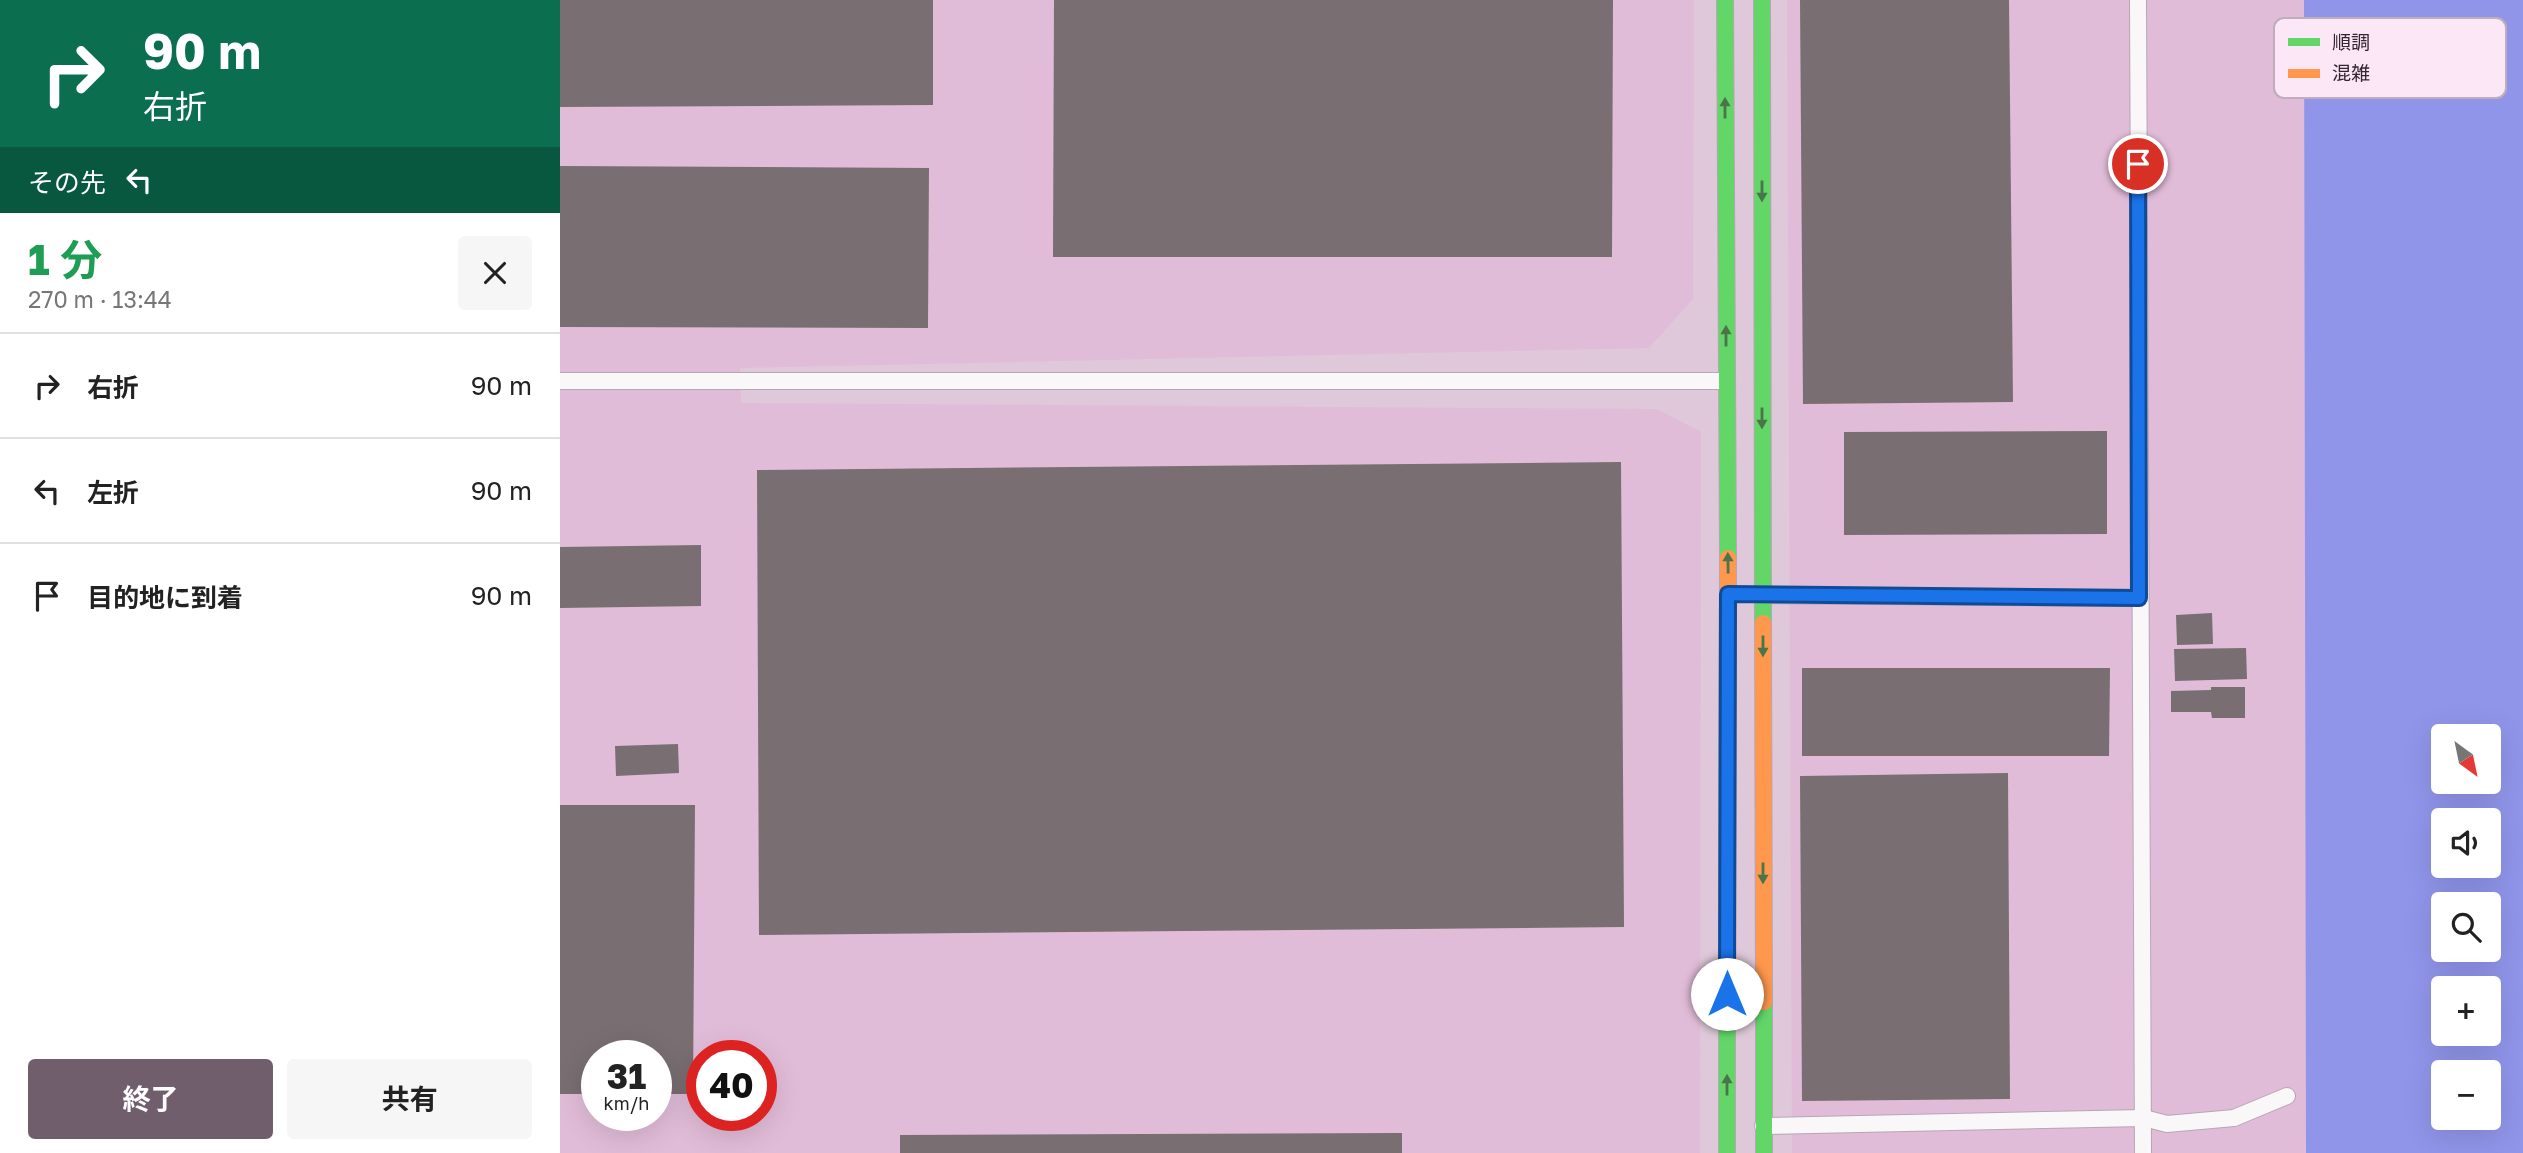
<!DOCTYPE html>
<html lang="ja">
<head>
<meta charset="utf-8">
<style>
  :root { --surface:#fff; --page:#f6f6f6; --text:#222; --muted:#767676; --line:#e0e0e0; --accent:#705e6c }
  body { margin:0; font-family:"Golos Text","Noto Sans JP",sans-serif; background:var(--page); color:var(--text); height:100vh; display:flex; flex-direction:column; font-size:26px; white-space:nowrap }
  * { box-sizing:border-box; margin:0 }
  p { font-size:23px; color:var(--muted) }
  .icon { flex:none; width:38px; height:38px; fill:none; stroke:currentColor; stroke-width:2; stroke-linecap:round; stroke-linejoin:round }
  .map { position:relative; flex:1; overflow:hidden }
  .sheet { display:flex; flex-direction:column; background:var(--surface); width:560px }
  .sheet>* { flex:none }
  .hud { background:#0b6e4f; color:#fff; overflow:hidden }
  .needle { width:46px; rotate:147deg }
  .buttons { position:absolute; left:1871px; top:724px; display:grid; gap:14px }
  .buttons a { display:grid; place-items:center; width:70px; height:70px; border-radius:7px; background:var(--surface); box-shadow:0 7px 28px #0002; font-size:35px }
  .speed { position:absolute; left:21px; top:1040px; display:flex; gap:14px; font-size:35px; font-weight:700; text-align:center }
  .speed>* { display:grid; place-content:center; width:91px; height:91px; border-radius:50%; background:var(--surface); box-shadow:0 7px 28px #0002; line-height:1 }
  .speed small { font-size:18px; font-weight:400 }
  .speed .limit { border:10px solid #d22; background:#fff; color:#111 }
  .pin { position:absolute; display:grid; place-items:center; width:60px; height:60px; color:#fff; margin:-30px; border:4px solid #fff; border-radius:50%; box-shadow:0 2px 7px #0007 }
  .me { position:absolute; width:77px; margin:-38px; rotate:0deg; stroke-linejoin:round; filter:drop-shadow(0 0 5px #0008) }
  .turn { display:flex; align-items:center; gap:24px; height:147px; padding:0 28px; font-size:32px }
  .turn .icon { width:91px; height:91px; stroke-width:2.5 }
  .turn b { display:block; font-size:49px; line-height:60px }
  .then { display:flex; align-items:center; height:66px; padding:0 28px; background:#0003; gap:14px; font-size:26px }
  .round { display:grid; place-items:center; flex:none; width:74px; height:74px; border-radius:7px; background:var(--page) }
  .head { display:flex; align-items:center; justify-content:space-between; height:119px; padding:0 28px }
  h1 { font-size:42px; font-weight:700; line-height:52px; color:#1e9e55 }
  .cta { display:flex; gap:14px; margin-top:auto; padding:14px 28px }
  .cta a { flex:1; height:80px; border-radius:7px; background:var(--accent); color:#fff; font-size:28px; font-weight:700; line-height:80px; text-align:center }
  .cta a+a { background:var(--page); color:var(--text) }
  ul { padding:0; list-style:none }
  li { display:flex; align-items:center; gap:21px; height:105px; padding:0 28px; border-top:2px solid var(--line) }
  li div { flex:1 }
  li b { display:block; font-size:26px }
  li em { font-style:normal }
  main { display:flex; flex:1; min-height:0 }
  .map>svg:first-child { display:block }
</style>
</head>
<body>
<main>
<section class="sheet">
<div class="hud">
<div class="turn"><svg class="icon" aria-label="right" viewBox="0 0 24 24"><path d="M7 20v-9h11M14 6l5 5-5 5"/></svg><div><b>90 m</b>右折</div></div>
<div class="then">その先<svg class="icon" aria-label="left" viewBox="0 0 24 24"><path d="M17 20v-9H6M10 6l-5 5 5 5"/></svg></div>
</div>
<div class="head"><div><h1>1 分</h1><p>270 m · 13:44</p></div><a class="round"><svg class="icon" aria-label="close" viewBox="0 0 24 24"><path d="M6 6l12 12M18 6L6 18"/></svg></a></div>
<ul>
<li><svg class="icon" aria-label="right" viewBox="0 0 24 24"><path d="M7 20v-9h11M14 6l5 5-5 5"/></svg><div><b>右折</b></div><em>90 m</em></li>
<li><svg class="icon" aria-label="left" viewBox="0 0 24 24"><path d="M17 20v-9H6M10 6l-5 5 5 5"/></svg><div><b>左折</b></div><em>90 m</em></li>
<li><svg class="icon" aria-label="arrive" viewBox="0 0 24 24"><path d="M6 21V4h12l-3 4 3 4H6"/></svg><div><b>目的地に到着</b></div><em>90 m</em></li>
</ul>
<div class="cta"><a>終了</a><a>共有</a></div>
</section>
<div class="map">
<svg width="1963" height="1153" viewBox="0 0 1963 1153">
  <rect width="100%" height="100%" fill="#dec8d9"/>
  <g fill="#e1bcd8" fill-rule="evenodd">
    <path d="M0 0H1134L1133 299 1089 348 180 368 181 403 1097 409 1141 432 1140 1153H0ZM37 1055H96V1115H37ZM142 1055H201V1115H142Z"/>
    <path d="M1227 0H1744L1746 1153H1232Z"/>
  </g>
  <path fill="#9095ea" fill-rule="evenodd" d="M1744 0H1963V1153H1746ZM1883 737H1928V782H1883ZM1883 821H1928V866H1883ZM1883 905H1928V950H1883ZM1883 989H1928V1034H1883ZM1883 1073H1928V1118H1883Z"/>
  <g fill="#796e72">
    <path d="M0 0H373V105L0 107Z"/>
    <path d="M494 0H1053L1052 257H493Z"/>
    <path d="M1240 0H1449L1453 402 1243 404Z"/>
    <path d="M0 166 369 168 368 328 0 327Z"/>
    <path d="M1547 431V534L1284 535V432Z"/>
    <path d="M1061 462 1064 927 199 935 197 470Z"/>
    <path d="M141 545V606L0 608V547Z"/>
    <path d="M1652 613 1653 644 1617 645 1616 615Z"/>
    <path d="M1686 648 1687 679 1615 681 1614 649Z"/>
    <path d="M1242 668H1550L1549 756H1242Z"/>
    <path d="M1651 687H1685V718H1652L1651 712H1611V691L1651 690Z"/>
    <path d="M118 744 119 773 56 776 55 746Z"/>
    <path d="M1448 773 1450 1099 1242 1101 1240 776Z"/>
    <path d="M0 805H135L133 1094H96V1055H37V1094H0Z"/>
    <path d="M842 1133V1153H340V1135Z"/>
  </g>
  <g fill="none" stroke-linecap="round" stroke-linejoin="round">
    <defs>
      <g id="lane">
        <path d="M1578 0 1583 1153"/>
        <path d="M0 381H1166"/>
        <path d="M1202 595 1579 598"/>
        <path d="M1203 1126 1584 1118 1607 1124 1674 1118 1727 1096"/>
      </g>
      <g id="fast">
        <path d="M1165 0 1168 558"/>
        <path d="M1202 0 1203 623"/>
        <path d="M1204 1002V1153"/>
        <path d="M1167 1153V902"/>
      </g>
      <g id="slow">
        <path d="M1203 623 1204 1002"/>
        <path d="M1167 902 1168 558"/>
      </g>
    </defs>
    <use href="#lane" stroke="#b7a6b4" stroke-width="18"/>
    <use href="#fast" stroke="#b7a6b4" stroke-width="18"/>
    <use href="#slow" stroke="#b7a6b4" stroke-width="18"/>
    <use href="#lane" stroke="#faf7f9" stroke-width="16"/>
    <use href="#fast" stroke="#63d668" stroke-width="16"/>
    <use href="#slow" stroke="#ff974d" stroke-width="16"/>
  </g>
  <defs><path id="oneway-solid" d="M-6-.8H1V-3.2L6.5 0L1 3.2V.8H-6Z" transform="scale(1.75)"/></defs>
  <g fill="#4a754a">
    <use href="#oneway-solid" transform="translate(1165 108) rotate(-90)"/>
    <use href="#oneway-solid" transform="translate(1202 191) rotate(90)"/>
    <use href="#oneway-solid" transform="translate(1166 336) rotate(-90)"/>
    <use href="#oneway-solid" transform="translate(1202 418) rotate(90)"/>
    <use href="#oneway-solid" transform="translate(1168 563) rotate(-91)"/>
    <use href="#oneway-solid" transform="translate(1203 646) rotate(90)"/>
    <use href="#oneway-solid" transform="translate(1203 873) rotate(90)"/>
    <use href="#oneway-solid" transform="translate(1167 1085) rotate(-90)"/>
  </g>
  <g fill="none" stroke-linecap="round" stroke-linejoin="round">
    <defs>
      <path id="route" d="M1167 994 1168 594 1579 598 1578 164"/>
    </defs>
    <use href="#route" stroke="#114b97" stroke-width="18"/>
    <use href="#route" stroke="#1a73e8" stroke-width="12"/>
  </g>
  <rect x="1714" y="18" width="232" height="80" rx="10" fill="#fce7f7" stroke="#c0adbc" stroke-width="2"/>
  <rect x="1728" y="38" width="32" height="8" fill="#63d668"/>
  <rect x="1728" y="69" width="32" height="9" fill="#ff974d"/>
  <g font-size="19" fill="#352532">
    <text x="1772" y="49">順調</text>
    <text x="1772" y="80">混雑</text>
  </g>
</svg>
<div class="buttons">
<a><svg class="needle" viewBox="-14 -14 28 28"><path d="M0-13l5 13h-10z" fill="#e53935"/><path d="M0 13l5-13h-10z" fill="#767676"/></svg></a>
<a><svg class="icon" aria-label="sound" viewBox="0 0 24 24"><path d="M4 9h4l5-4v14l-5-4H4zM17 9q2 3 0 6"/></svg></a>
<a><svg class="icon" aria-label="search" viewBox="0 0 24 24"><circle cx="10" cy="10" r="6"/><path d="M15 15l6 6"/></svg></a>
<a>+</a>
<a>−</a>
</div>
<div class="speed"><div>31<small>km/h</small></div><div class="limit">40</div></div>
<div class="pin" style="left:1578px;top:164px;background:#d93025"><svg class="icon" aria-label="arrive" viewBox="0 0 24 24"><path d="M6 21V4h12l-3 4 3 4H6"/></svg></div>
<svg class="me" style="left:1167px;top:994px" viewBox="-20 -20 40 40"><circle r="19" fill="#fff"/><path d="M0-13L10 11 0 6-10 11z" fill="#1a73e8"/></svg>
</div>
</main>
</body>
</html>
